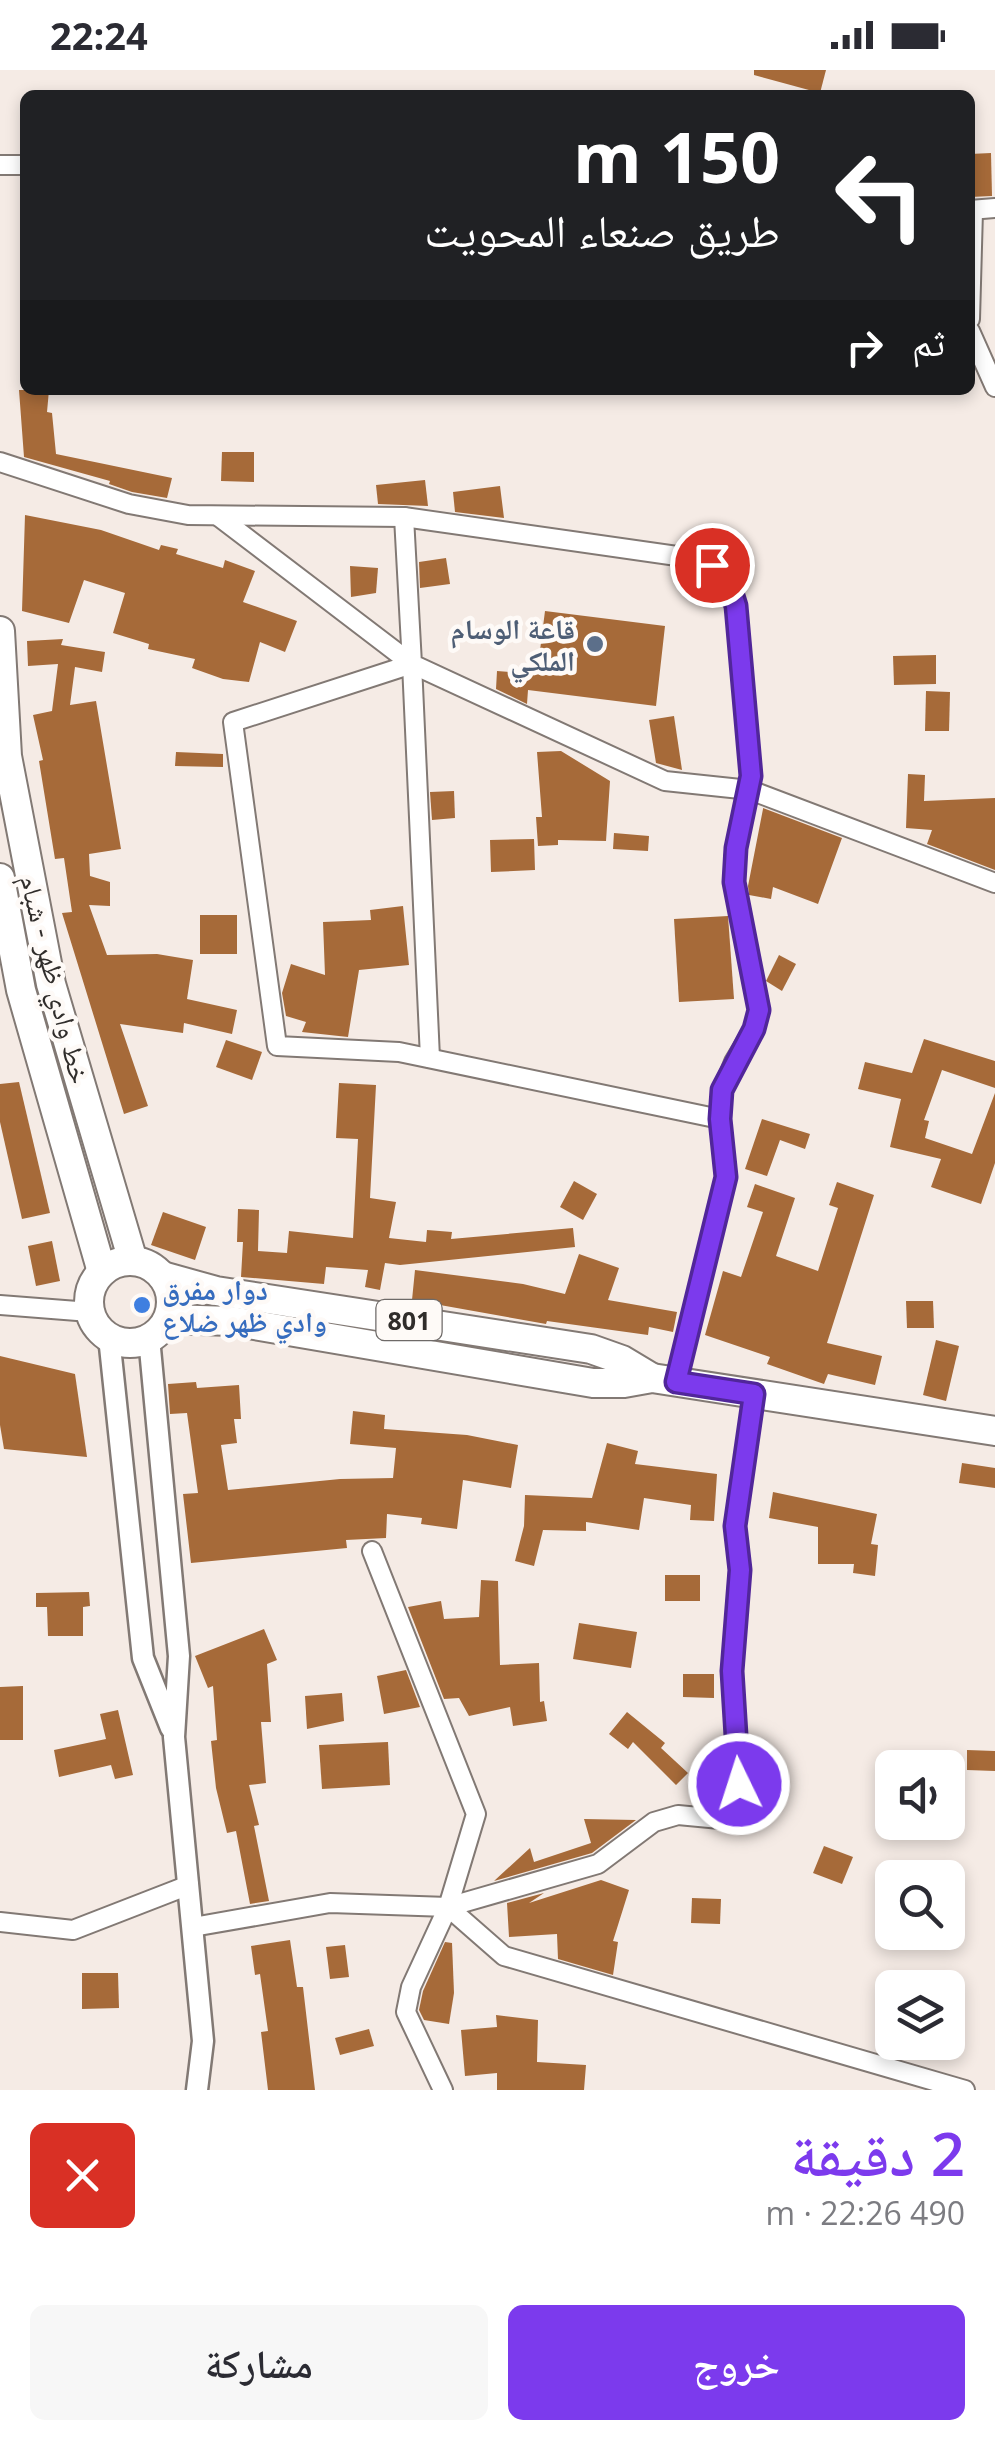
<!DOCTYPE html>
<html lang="ar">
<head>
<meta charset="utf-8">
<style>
  :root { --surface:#fff; --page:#f7f7f7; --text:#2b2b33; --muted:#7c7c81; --accent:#7c3aed }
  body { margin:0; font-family:"Open Sans","Noto Naskh Arabic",sans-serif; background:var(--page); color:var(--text); direction:rtl; height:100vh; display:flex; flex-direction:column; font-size:38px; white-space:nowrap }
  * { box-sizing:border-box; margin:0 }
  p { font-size:32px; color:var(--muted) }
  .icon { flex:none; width:55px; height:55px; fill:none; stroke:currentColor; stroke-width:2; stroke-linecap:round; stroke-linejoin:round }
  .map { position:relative; height:2020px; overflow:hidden; direction:ltr }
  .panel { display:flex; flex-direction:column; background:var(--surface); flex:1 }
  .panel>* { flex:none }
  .guide { position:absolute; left:20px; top:20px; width:955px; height:305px; border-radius:15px; box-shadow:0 5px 15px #0003; direction:rtl; background:#202124; color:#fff; overflow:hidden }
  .fabs { position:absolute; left:875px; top:1680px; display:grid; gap:20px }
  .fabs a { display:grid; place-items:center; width:90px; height:90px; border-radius:15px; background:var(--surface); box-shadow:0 5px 15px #0003; font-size:50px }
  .pin { position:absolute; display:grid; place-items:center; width:85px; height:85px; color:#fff; margin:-42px; border:5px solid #fff; border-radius:50%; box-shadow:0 2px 10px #0007 }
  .me { position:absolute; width:110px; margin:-55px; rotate:356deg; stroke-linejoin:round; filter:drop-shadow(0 0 8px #0008) }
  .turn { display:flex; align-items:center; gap:35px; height:210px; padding:0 30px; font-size:45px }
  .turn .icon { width:130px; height:130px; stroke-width:2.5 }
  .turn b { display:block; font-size:70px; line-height:85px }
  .then { display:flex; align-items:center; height:95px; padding:0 30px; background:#0003; gap:20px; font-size:38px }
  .round { display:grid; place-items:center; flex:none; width:105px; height:105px; border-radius:15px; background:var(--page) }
  .headline { display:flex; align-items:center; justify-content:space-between; height:170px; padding:0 30px }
  h1 { font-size:60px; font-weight:600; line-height:75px; color:var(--accent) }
  .button { display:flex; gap:20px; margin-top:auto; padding:20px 30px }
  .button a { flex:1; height:115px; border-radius:15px; background:var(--accent); color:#fff; font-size:40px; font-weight:600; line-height:115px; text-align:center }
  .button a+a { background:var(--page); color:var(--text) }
  .status { display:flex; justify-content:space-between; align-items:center; height:70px; padding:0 50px; background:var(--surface); direction:ltr }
  .status svg { height:28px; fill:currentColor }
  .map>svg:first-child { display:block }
</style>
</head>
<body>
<div class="status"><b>22:24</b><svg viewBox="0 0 49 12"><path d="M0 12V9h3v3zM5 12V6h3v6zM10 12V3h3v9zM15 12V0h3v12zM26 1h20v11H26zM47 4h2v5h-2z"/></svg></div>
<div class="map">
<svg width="995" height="2020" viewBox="0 0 995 2020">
  <rect width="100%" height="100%" fill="#f5ebe5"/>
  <g fill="#a66a39">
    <path d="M754 0H826L820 23 754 5Z"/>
    <path d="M991 83 992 126 970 127V84Z"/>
    <path d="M19 320H49L47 342 52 343 56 384 172 408 167 428 132 422 109 414 110 411 24 387Z"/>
    <path d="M222 382H254V412L221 411Z"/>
    <path d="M425 410 428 436 378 434 376 415Z"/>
    <path d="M500 416 504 448 455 442 453 422Z"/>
    <path d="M25 445 101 460 159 480 161 475 178 479 176 484 223 498 225 490 255 501 243 532 297 551 285 582 260 572 249 612 223 609 192 598 195 589 148 579 149 574 113 563 125 523 84 510 69 553 22 541Z"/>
    <path d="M446 488 450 514 420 518 419 492Z"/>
    <path d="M350 496 378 498 376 523 351 527Z"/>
    <path d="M545 541 665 556 656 636 528 620 527 634 496 619 497 601 537 604Z"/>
    <path d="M63 569 61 575 105 582 102 602 75 597 70 635 96 631 121 779 89 784 90 806 110 812V836L89 835 107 885 157 884 193 890 187 929 237 940 232 964 184 953 183 963 120 954 148 1036 124 1044 62 843 72 842 64 788 55 789 39 691 43 690 33 645 52 641 58 594 28 596 27 571Z"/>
    <path d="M936 585V614L894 615 893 586Z"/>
    <path d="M926 621 950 622 949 661H925Z"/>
    <path d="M674 646 682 700 656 693 649 650Z"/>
    <path d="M561 681 610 711 606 771 558 770V775L538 776 536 747H542L537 682Z"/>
    <path d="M176 682 223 684V697L175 696Z"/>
    <path d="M908 704 925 705 924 731 995 728V800L927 774 932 760 906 758Z"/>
    <path d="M454 721 455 748 432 750 430 722Z"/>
    <path d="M763 739V738L842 768 818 834 773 817 771 829 749 825 748 816Z"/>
    <path d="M614 763 649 766 648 781 613 779Z"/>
    <path d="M534 769 535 800 491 802 490 770Z"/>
    <path d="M403 836 409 895 359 900 348 967 302 962 306 952 286 946 282 923 291 894 325 905 323 852 371 850 370 840Z"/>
    <rect x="200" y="845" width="37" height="39"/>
    <path d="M728 846 734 929 679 932 674 849Z"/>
    <path d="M779 885 796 894 782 921 766 911Z"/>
    <path d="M924 969 995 991V1018L942 1000 924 1050 929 1051 925 1068 972 1084 995 1023V1093L981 1134 931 1117 941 1089 890 1077 901 1029 858 1019 865 992 912 1003Z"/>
    <path d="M226 970 262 982 252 1010 216 997Z"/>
    <path d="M19 1012 50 1143 22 1149 0 1052V1014Z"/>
    <path d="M339 1013 376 1015 370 1128 396 1132 389 1168 426 1172 427 1160 452 1162 451 1169 573 1158 575 1177 400 1195 385 1193 380 1220 365 1217 368 1200 326 1197 324 1214 241 1207 243 1172H237L238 1139 259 1140 258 1181 287 1183 289 1161 353 1168 358 1069 336 1068Z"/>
    <path d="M762 1049 810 1064 805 1079 780 1070 767 1106 745 1099Z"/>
    <path d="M574 1111 597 1124 583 1150 560 1137Z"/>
    <path d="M837 1112 874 1125 827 1273 882 1286 875 1315 828 1304 824 1314 767 1294 770 1287 705 1265 723 1201 741 1207 763 1142 747 1137 755 1114 795 1128 776 1186 818 1201 838 1138 829 1135Z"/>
    <path d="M163 1142 206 1157 195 1190 151 1175Z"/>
    <path d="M52 1171 60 1211 36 1216 28 1176Z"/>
    <path d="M579 1184 619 1198 608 1230 677 1242 673 1262 649 1257 648 1265 547 1251 546 1254 412 1230 415 1200 523 1214 565 1224Z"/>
    <path d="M906 1231H933L934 1258H907Z"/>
    <path d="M936 1270 959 1276 946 1331 923 1325Z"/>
    <path d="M0 1286 75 1304 87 1387 4 1379 0 1355Z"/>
    <path d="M196 1312 197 1318 239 1315 241 1349H234L237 1373 221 1375 228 1420 340 1409 393 1408 396 1378 350 1374 353 1341 385 1345 384 1359 467 1365 518 1375 511 1418 463 1410 457 1459 421 1454 422 1448 387 1444 386 1468 346 1470 347 1478 191 1493 183 1424 198 1423 187 1343 170 1344 168 1314Z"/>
    <path d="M607 1373 638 1381 635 1394 717 1404 714 1451 690 1450 691 1435 644 1428 639 1460 586 1452V1461L543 1460 534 1496 515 1491 524 1456 525 1425 592 1428Z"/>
    <path d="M962 1393 995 1398V1418L959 1413Z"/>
    <path d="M773 1422 877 1444 871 1474 878 1475 875 1506 853 1503 854 1494H818V1457L769 1448Z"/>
    <rect x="665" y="1505" width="35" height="26"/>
    <path d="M481 1510 498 1511 500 1595 539 1593 540 1632 544 1631 547 1651 513 1656 510 1637 469 1646 459 1628 444 1629 408 1537 441 1531 444 1549 479 1547Z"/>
    <path d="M89 1522 90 1536 83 1537V1566H48L47 1537H36V1523Z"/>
    <path d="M579 1553 637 1562 631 1598 573 1589Z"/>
    <path d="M264 1559 277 1590 267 1594 271 1652H261L266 1713 249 1715 259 1755 254 1756 269 1831 250 1834 236 1761 227 1763 216 1718 211 1671 217 1670 213 1616 208 1618 195 1586Z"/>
    <path d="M406 1600 420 1637 384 1644 377 1606Z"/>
    <path d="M683 1604H714V1628L683 1627Z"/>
    <path d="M23 1616V1670H0V1617Z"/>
    <path d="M342 1623 344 1651 307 1659 305 1626Z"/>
    <path d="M118 1640 133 1705 115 1709 111 1695 59 1707 54 1680 106 1669 100 1644Z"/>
    <path d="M627 1642 665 1673 661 1678 688 1703 676 1715 633 1672 628 1679 609 1664Z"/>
    <path d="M388 1672 390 1715 322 1719 319 1675Z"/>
    <path d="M967 1680 995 1681V1701L967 1700Z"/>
    <path d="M697 1691 717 1692 716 1721 696 1720Z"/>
    <path d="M584 1749 636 1750 592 1783 494 1811 530 1778 534 1792 591 1773Z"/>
    <path d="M824 1776 853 1787 842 1814 813 1803Z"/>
    <path d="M601 1810 629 1820 613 1871 618 1872 613 1905 558 1889 557 1864 509 1867 507 1833 544 1823 529 1833Z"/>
    <path d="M692 1828 721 1829 720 1854 691 1853Z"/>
    <path d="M290 1870 297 1917H303L315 2020H268L261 1962 268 1961 260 1904 255 1905 251 1876Z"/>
    <path d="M445 1872 452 1873 454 1923 449 1954 424 1950 419 1940 423 1921Z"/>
    <path d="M345 1875 349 1907 330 1909 326 1877Z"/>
    <path d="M82 1903H118L119 1938 82 1939Z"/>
    <path d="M496 1945 538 1950 537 1992 586 1995 584 2020H497V2003L465 2006 461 1960 497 1957Z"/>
    <path d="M369 1959 374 1976 340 1985 335 1968Z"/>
  </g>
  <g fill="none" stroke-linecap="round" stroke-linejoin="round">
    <defs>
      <g id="minor">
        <path d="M0 95H25"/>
        <path d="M970 140 995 138"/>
        <path d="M970 249 973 141"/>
        <path d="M970 261 995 317"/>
        <path d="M0 392 129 434 188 445 404 447 691 488C717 494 732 509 736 536L751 705 734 789V812L759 941 754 959 734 992 723 1020 720 1049 726 1107 676 1312"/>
        <path d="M218 446 412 594"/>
        <path d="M404 447 412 594 665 711 750 720 995 813"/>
        <path d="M412 594 233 652 277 976 399 982 720 1049"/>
        <path d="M412 594 430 988"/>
        <path d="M0 1235 90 1242"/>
        <path d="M372 1481 476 1744 448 1837 411 1917 406 1942 443 2020"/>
        <path d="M448 1837 504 1886 965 2020"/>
        <path d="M0 1852 73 1860 189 1815"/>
        <path d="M193 1857 330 1833 448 1837 598 1794 654 1752 678 1745 741 1751 732 1601 739 1500 735 1456 754 1324"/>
      </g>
      <g id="tertiary">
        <path d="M109 1267 143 1588 171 1658"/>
        <path d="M149 1268 179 1586 174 1667 203 1971 197 2020"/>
      </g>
      <g id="primary">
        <path d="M0 561 7 686 51 914 133 1191"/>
        <path d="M0 808 21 920 102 1202"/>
        <circle cx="130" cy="1232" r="41"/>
        <path d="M162 1206 216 1221 591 1279 622 1290 652 1308"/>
        <path d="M168 1249 231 1251 593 1313H624L652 1308 995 1361"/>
      </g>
    </defs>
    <use href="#minor" stroke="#827974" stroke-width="22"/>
    <use href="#tertiary" stroke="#827974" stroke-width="25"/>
    <use href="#primary" stroke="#827974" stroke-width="32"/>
    <use href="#minor" stroke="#fff" stroke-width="18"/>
    <use href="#tertiary" stroke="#fff" stroke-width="20"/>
    <use href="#primary" stroke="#fff" stroke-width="28"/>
  </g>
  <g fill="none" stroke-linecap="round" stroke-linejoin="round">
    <defs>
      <path id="route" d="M712 495 728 510 736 536 751 706 736 778 734 812 759 940 754 959 722 1020 720 1049 726 1107 676 1312 754 1324 735 1456 740 1500 732 1601 739 1714"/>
    </defs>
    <use href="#route" stroke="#51269a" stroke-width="25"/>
    <use href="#route" stroke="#7c3aed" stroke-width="18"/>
  </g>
  <circle fill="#5c6f8a" stroke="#fefaf7" stroke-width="4" cx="595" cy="574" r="10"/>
  <circle fill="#3f7fe0" stroke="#fefaf7" stroke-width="4" cx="142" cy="1235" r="10"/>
  <g text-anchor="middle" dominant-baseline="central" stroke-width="9" stroke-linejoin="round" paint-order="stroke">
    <rect fill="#fefaf7" stroke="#6e6a68" stroke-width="2.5" x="376.5" y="1230" width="65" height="40" rx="8"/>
    <g font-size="25" font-weight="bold" fill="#302d2b">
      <text x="409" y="1250">801</text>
    </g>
    <g font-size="28" font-weight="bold" fill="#4e5e75" stroke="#fefaf7" text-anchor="end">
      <text x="575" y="558">قاعة الوسام<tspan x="575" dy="32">الملكي</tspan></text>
    </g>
    <g font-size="28" fill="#302d2b" stroke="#fefaf7">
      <text transform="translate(56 909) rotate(76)">خط وادي ظهر - شبام</text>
    </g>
    <g font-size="28" font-weight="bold" fill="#366cbe" stroke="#fefaf7" text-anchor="start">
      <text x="162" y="1219">دوار مفرق<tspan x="162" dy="32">وادي ظهر ضلاع</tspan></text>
    </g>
  </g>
</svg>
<div class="fabs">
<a><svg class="icon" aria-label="sound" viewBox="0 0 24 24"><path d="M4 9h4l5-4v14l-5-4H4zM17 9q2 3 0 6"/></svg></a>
<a><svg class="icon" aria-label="search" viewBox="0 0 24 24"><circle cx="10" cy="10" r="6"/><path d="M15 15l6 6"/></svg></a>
<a><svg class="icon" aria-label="layers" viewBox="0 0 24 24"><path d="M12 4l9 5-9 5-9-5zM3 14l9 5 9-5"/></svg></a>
</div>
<div class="pin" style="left:712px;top:495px;background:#d93025"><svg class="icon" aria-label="arrive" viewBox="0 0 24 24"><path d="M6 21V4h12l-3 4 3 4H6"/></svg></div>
<svg class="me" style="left:739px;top:1714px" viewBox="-20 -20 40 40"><circle r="17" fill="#7c3aed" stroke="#fff" stroke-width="3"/><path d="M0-11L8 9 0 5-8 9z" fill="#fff"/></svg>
<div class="guide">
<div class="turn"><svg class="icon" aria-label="left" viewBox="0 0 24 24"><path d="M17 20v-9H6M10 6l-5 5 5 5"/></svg><div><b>150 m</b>طريق صنعاء المحويت</div></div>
<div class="then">ثم<svg class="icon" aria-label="right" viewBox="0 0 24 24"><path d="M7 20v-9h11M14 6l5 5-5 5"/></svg></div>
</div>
</div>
<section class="panel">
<div class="headline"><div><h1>2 دقيقة</h1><p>490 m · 22:26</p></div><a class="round" style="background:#d93025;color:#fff"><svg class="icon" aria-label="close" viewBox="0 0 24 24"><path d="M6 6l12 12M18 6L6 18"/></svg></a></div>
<div class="button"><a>خروج</a><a>مشاركة</a></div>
</section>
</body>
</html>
